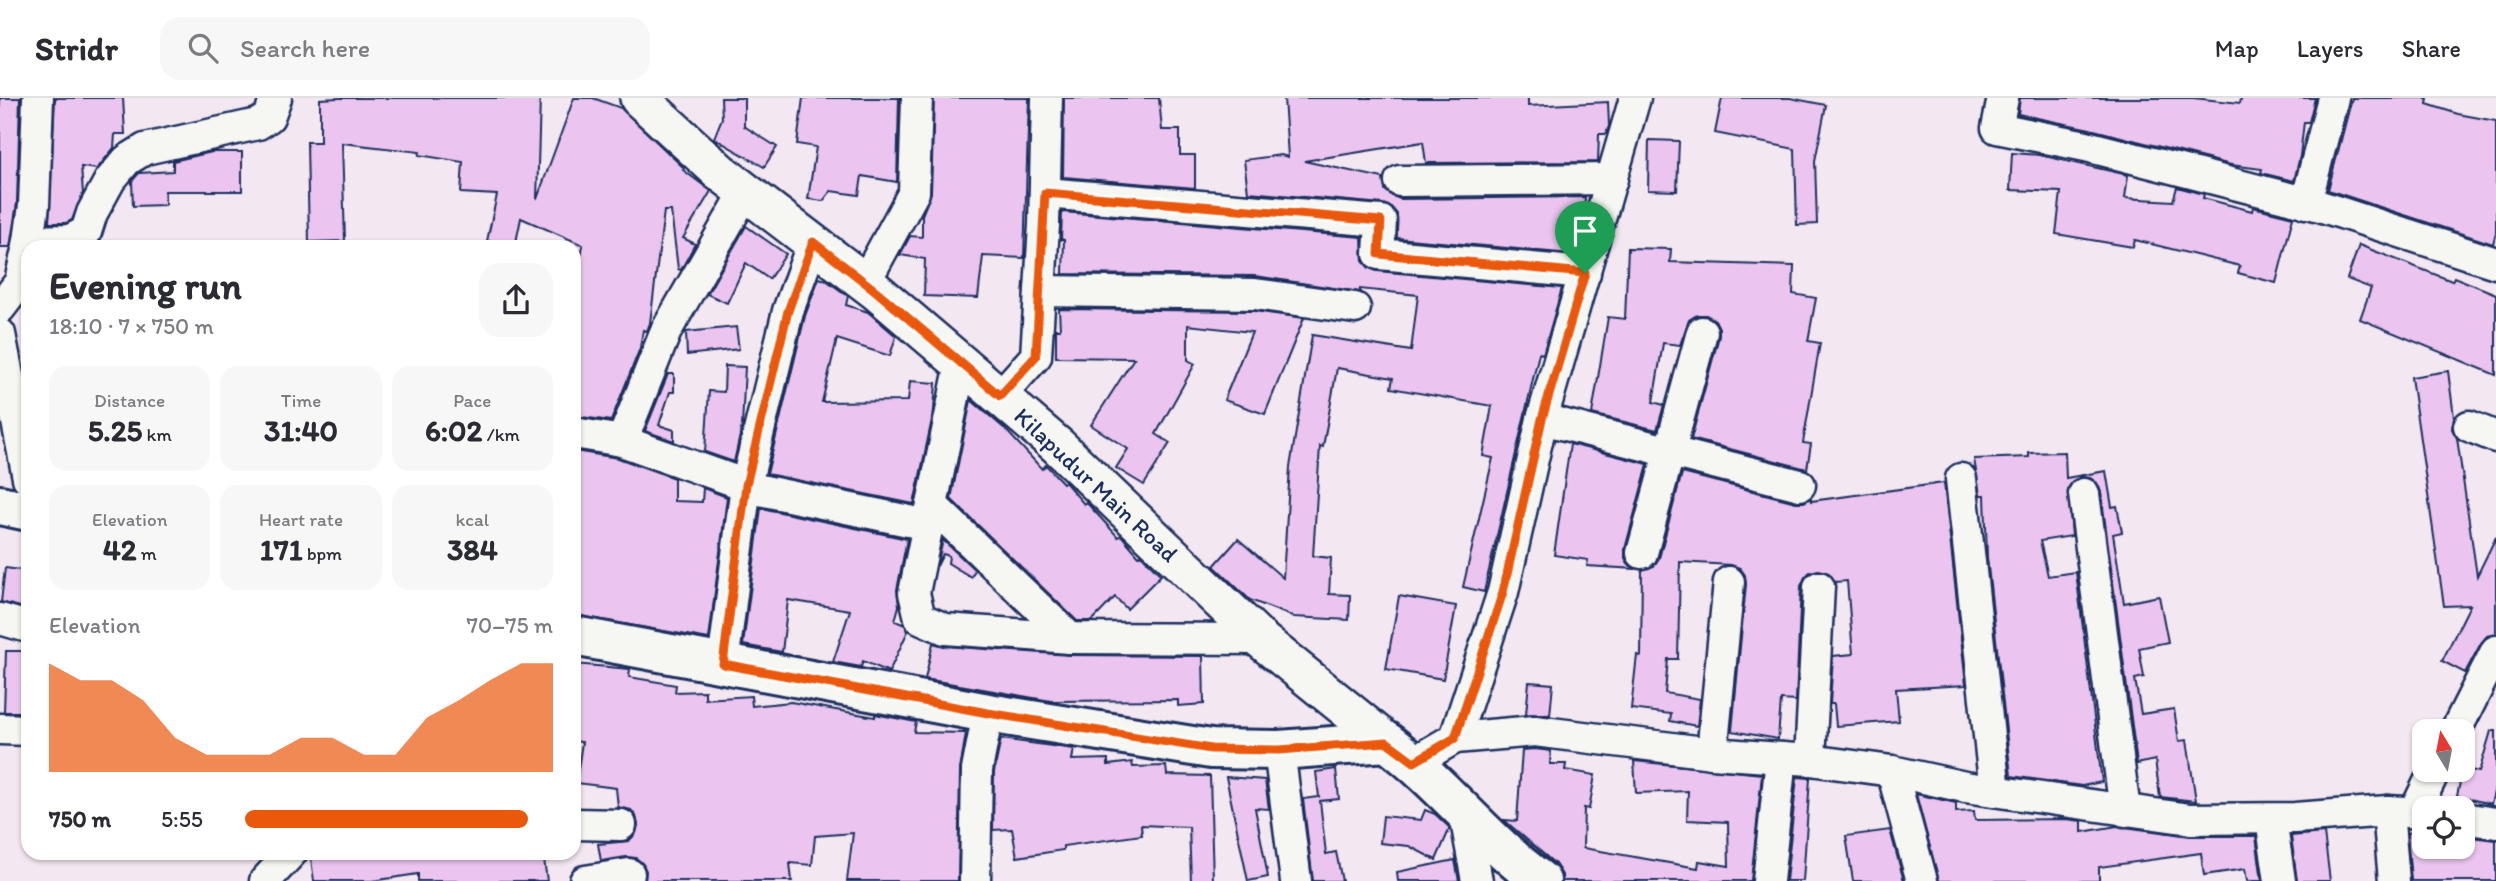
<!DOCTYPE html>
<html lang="en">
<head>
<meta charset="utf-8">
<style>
  :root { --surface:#fff; --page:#f7f7f7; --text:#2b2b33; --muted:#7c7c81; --line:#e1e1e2; --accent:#ea580c }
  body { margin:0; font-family:Itim,sans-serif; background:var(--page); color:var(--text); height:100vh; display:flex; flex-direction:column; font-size:26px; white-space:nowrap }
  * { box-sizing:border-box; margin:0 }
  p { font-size:23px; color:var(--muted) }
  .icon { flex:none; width:38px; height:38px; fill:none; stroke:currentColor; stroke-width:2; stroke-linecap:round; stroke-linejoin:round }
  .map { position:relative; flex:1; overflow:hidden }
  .side { position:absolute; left:21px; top:142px; width:560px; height:620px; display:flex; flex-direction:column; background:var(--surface); border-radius:21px; box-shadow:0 2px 5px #0004 }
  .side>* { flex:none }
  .needle { width:46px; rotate:350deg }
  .fabs { position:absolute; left:2412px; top:621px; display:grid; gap:14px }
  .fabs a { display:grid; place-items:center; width:63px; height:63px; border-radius:14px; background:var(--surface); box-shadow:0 2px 5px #0004; font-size:35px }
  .pin { position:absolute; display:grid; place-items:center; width:60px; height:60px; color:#fff; margin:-72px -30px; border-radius:50% 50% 50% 0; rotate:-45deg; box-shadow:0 0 7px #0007 }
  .pin .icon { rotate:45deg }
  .round { display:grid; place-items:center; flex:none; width:74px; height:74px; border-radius:21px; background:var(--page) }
  .headline { display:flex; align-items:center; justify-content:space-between; height:119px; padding:0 28px }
  h1 { font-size:38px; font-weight:700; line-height:52px }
  .figures { display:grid; grid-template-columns:repeat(3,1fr); gap:10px; height:119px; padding:7px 28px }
  .figures div { display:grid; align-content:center; border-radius:18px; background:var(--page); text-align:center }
  .figures b { font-size:30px; font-weight:700 }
  .figures small { font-size:19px; font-weight:400 }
  .figures p { font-size:19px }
  .chart { height:196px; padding:14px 28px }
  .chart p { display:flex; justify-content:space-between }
  .chart svg { width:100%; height:126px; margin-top:7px; fill:var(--accent); opacity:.7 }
  ul { padding:0 28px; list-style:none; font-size:23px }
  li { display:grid; grid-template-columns:112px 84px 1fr; align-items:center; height:52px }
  li i { height:18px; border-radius:9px; background:var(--accent) }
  header { display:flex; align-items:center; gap:42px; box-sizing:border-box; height:98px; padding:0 35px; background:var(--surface); border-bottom:2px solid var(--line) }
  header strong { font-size:33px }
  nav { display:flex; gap:38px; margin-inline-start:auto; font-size:24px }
  .search { width:490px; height:63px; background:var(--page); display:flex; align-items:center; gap:18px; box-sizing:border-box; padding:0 24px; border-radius:21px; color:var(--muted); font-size:26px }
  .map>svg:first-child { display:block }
  .building { fill:#ebc5f0; stroke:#1b2f5e; stroke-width:2 }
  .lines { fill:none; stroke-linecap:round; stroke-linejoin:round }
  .minor-casing { stroke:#1b2f5e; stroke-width:35 }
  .tertiary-casing { stroke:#1b2f5e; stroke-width:42 }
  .secondary-casing { stroke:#1b2f5e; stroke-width:44 }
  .minor { stroke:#f6f6f2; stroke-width:30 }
  .tertiary { stroke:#f6f6f2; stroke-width:37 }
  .secondary { stroke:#f6f6f2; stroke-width:38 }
  .route-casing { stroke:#fff; stroke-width:14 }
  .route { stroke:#ea580c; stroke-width:9 }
  .labels { text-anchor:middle; stroke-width:5; stroke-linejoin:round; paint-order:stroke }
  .street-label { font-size:24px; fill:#1b2f5e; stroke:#f6f6f2 }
</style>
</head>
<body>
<header>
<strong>Stridr</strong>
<div class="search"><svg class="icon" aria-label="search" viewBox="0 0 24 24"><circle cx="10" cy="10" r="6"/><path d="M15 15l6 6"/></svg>Search here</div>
<nav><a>Map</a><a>Layers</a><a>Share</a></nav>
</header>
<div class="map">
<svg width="2496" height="783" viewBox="0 0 2496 783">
  <rect width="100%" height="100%" fill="#f3e7f1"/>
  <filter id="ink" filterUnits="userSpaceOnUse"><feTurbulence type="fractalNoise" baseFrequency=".0143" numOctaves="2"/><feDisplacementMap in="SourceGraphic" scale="14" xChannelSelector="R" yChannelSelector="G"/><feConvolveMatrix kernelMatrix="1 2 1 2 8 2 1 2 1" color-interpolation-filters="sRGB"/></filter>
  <g filter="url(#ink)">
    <g class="building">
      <polygon points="0,0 20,0 17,105 10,149 0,149"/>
      <polygon points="55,0 123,0 125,36 115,36 114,50 97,71 81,69 83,95 72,122 66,125 49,125"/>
      <polygon points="338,0 540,0 537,101 574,0 593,0 621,10 684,70 683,72 711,93 683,140 695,146 681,172 678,171 671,113 664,113 650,225 647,233 643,232 640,250 611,323 574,318 574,199 583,147 521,120 515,149 487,143 497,97 461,95 463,64 419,57 420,54 342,45 345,143 309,144 307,44 320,44 320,1"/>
      <polygon points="721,0 744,0 744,28 777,49 764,69 714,40 722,20"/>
      <polygon points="803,0 899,0 897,84 862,78 859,97 831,93 823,103 808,101 816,49 797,46"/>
      <polygon points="934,0 1029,0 1024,160 983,158 978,200 924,198 925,161 900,157 910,138 922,139 922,117 931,95"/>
      <polygon points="1064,0 1159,0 1162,32 1180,32 1180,57 1195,57 1195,90 1063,79"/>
      <polygon points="1284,0 1528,0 1528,8 1608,4 1609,28 1606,36 1599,36 1598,64 1426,65 1423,44 1304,63 1383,80 1385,92 1392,98 1400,101 1585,99 1584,114 1572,156 1397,140 1397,116 1391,109 1383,106 1248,94 1244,62 1281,57 1288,59"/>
      <polygon points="1722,0 1790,0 1826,7 1815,63 1817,126 1797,127 1795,51 1715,35"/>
      <polygon points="2020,0 2193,0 2240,5 2241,0 2315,0 2309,24 2304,24 2300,58 2294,83 2261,75 2262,71 2231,67 2090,31 2018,16"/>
      <polygon points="2352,0 2428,0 2427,6 2458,16 2496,23 2496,134 2493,146 2328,92"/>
      <polygon points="1649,42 1679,43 1677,93 1648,92"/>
      <polygon points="212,54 242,54 242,93 165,93 165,107 133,108 132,83 139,75 173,73 173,63"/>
      <polygon points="2012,55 2040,57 2128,77 2125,100 2173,103 2177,89 2204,96 2203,100 2252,113 2253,109 2293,119 2276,185 2238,175 2240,168 2135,142 2133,149 2056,136 2061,94 2010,92"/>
      <polygon points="1062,114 1362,139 1363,163 1369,170 1377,173 1562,190 1543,256 1539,255 1484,494 1463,489 1493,360 1483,358 1492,308 1391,290 1393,280 1337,270 1323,349 1320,348 1313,458 1331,460 1329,496 1350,497 1349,522 1294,519 1250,502 1214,468 1238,441 1283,480 1290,369 1312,237 1411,253 1418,197 1360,191 1360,194 1255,178 1063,176 1064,142 1061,141"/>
      <polygon points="746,128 786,156 769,181 746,165 727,205 707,196"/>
      <polygon points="2359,147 2452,183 2454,179 2496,196 2496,277 2360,221 2371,190 2347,181"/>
      <polygon points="1628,150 1671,151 1670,164 1794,168 1793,196 1816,200 1808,243 1820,245 1803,345 1811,346 1807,371 1691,341 1719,238 1719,230 1715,222 1706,217 1697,217 1689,222 1680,247 1663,245 1653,304 1664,307 1657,332 1592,316 1608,219 1625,221"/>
      <polygon points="819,180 826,182 848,198 846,207 868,214 896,238 890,258 837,241 822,304 908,303 910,283 936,285 934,312 914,406 767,376 805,218"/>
      <polygon points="1059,211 1254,213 1304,220 1265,316 1224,302 1252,234 1188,227 1188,262 1195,266 1156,336 1170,345 1144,387 1116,370 1128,351 1091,327 1134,260 1056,259 1056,231 1060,231"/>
      <polygon points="736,229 739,251 687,257 686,234"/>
      <polygon points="725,268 745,269 742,328 734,364 705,354 709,293 724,294"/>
      <polygon points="2448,273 2454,319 2452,331 2457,340 2477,478 2496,439 2496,536 2487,538 2481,545 2465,575 2442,563 2470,507 2444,508 2411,279"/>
      <polygon points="668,276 674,276 674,294 670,294 659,327 674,332 674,343 645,333"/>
      <polygon points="971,302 1005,331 1042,371 1046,367 1063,385 1065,384 1084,406 1086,404 1118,439 1121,437 1139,458 1141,457 1161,477 1127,511 1115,499 1092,523 1077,523 951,401"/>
      <polygon points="1570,346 1648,366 1625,451 1625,460 1629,467 1636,471 1587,468 1588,462 1554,457"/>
      <polygon points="574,353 618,360 674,380 674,403 702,404 703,390 727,399 709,541 574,517"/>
      <polygon points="2065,354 2066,380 2106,373 2112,409 2117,408 2122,434 2113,436 2124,505 2159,498 2168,544 2139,550 2144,579 2135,581 2141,616 2174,611 2179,643 2187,642 2196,703 2160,699 2155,662 2137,666 2101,394 2097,385 2090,380 2082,379 2074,382 2068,390 2072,438 2040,443 2048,478 2076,474 2102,684 2082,688 2011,678 1987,459 1985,397 1980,397 1974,361 2029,359 2029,355"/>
      <polygon points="1682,375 1796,404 1804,404 1811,400 1811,403 1944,385 1966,587 1896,591 1899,623 1836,628 1834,606 1830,606 1833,558 1853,556 1847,483 1835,484 1829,475 1819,472 1810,474 1805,479 1801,488 1796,603 1781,602 1778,641 1732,633 1746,486 1745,477 1740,470 1731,467 1680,464 1678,561 1668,561 1665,595 1700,601 1697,628 1670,623 1671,616 1631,611 1637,557 1641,558 1642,472 1654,468 1659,460"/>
      <polygon points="761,410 907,441 897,492 899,508 895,523 905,527 908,533 889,574 863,563 861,569 833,564 850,512 788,502 782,554 743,547"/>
      <polygon points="943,442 975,472 971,479 948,465 949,458 943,456 937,468"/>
      <polygon points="5,470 28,473 28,496 26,496 24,510 1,504"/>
      <polygon points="1399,498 1456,508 1443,581 1386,571"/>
      <polygon points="933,545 944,548 1069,557 1203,558 1204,606 1178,608 1178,602 1051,603 925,581"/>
      <polygon points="6,553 28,553 28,614 4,614"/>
      <polygon points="574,566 630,571 629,579 676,587 675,594 705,593 705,601 751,598 752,608 791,604 875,619 875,616 916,624 914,634 966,635 960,672 958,783 847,783 853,735 815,738 812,767 790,765 792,783 645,783 646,773 643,766 636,760 626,759 601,763 598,746 629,743 636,735 638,727 636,718 631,712 618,709 616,690 576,685 582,644 574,643"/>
      <polygon points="1529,584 1553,586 1550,617 1526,616"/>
      <polygon points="2491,633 2496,633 2496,686 2491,706 2457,698 2463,670 2479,674"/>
      <polygon points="1001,641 1074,651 1072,662 1108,661 1108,667 1132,664 1133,669 1166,668 1167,677 1210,678 1213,783 1191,783 1189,729 1141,727 1142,737 1063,748 1063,752 1017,759 1012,731 993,732 994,674"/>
      <polygon points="1535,651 1551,653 1550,666 1566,666 1565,672 1595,677 1589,711 1584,710 1583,750 1698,770 1699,763 1729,768 1728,724 1687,722 1688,693 1636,695 1634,663 1762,676 1751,783 1562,783 1562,777 1555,766 1504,722 1517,723 1522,652"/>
      <polygon points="1336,671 1339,701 1320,703 1326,756 1336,754 1342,783 1313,783 1303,701 1319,699 1316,674"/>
      <polygon points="1226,679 1265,682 1269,711 1255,710 1268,779 1248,783"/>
      <polygon points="1797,679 1810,680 1803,783 1786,783"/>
      <polygon points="1916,696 1956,705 1956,714 1974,713 1975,722 2066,721 2082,723 2082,734 2117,728 2190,738 2256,738 2262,783 2247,783 2245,771 2204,777 2201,755 2099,769 2099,783 1939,783"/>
      <polygon points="1425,712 1435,716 1450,730 1436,762 1409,748 1380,745 1383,718 1421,722"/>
      <polygon points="1890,732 1904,783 1853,783 1846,738"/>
      <polygon points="2424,733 2424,749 2462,749 2462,738 2496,742 2496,783 2411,783 2407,735"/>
      <polygon points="2324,735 2330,783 2297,783 2291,738"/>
      <polygon points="310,754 485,754 486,760 543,754 547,783 418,783 418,776 372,783 314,783"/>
      <polygon points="1455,762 1459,783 1398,783 1397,774"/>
    </g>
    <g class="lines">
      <g class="minor-casing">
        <g id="minor">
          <polyline points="2003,0 1997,30 2086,48 2320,108 2496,165"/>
          <polyline points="1400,83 1612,81"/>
          <polyline points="1045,95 1381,123 1379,156 1585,175"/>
          <polyline points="2306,105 2333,0"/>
          <polyline points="29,143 70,142 86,134 92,115 110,82 127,62 145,51 258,26 269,19 276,0"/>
          <polyline points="865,184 914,94 917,0"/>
          <polyline points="1040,193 1255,196 1355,210"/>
          <polyline points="0,210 20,184 29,143 34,107 38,0"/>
          <polyline points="0,236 28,380"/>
          <polyline points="961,265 914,495 920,520 945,531 1070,540 1260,541"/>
          <polyline points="1000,298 1036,258 1044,127 1047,0"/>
          <polyline points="1542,321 1800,387"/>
          <polyline points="2469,328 2496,339"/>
          <polyline points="574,335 622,343 666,233 746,93"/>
          <polyline points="622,343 760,392 928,427"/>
          <polyline points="1961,381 1995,693"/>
          <polyline points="2084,396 2125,713"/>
          <polyline points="932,407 1070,540"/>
          <polyline points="1642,455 1702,234"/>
          <polyline points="0,521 28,529"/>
          <polyline points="723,566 746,387 788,213 813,144"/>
          <polyline points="0,631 28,632"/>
          <polyline points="2455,634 2496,553"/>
          <polyline points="1455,640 1535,633 1712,655 1810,662 1892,673 1965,689 2190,721 2295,720 2388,713 2424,715"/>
          <polyline points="1279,652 1296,783"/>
          <polyline points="1712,655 1729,484"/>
          <polyline points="1810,662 1819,489"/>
          <polyline points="1414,664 1455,640 1503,494 1542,321 1635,0"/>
          <polyline points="1892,673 1922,783"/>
          <polyline points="2388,713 2394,783"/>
          <polyline points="2415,713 2435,672"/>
          <polyline points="1465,717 1477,783"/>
          <polyline points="2462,720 2496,725"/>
          <polyline points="2271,721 2280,783"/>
          <polyline points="574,726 621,727"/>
          <polyline points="265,783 292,754"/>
          <polyline points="585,783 629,776"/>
          <polyline points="975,783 977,672 988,615"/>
          <polyline points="1768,783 1781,660"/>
        </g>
      </g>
      <g class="tertiary-casing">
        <polyline id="tertiary" points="639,0 720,74 876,193 1058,348 1260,541 1387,644"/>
      </g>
      <g class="secondary-casing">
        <g id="secondary">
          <polyline points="0,407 28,413"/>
          <path d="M574,538L988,615L1211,651L1279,652L1387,644C1443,686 1485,742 1541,783"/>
        </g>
      </g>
      <use href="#minor" class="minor"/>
      <use href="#tertiary" class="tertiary"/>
      <use href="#secondary" class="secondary"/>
    </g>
  </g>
  <g class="lines" filter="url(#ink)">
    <g class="route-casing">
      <polygon id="route" points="1045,95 1381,123 1379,156 1585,175 1542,321 1503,494 1455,640 1414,664 1387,644 1279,652 1211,651 988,615 723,566 746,387 788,213 813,144 876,193 1000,298 1036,258"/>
    </g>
    <use href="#route" class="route"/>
  </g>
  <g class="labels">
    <g class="street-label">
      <text transform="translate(1096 387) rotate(43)" y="8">Kilapudur Main Road</text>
    </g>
  </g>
</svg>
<div class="fabs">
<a><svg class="needle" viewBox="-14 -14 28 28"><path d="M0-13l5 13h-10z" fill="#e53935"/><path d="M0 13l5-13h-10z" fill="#7c7c81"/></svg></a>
<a><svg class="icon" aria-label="locate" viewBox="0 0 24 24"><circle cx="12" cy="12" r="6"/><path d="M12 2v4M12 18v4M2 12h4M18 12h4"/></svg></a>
</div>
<div class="pin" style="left:1585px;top:175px;background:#1e9e55"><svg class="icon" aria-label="arrive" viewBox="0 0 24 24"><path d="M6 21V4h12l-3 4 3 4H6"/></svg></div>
<section class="side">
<div class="headline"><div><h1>Evening run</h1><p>18:10 · 7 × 750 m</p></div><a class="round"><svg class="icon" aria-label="share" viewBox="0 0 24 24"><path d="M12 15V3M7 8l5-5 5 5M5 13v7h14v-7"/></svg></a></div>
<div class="figures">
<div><p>Distance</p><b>5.25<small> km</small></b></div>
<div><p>Time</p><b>31:40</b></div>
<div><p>Pace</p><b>6:02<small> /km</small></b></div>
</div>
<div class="figures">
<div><p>Elevation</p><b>42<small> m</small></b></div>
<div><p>Heart rate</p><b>171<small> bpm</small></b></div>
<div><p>kcal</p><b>384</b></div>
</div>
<div class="chart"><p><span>Elevation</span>70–75 m</p>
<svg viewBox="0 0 160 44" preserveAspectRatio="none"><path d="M0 44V6L10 12L20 12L30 19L40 32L50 38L60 38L70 38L80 32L90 32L100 38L110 38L120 25L130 19L140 12L150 6L160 6V44z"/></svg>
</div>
<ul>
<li><b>750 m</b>5:55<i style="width:92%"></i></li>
</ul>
</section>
</div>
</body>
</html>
